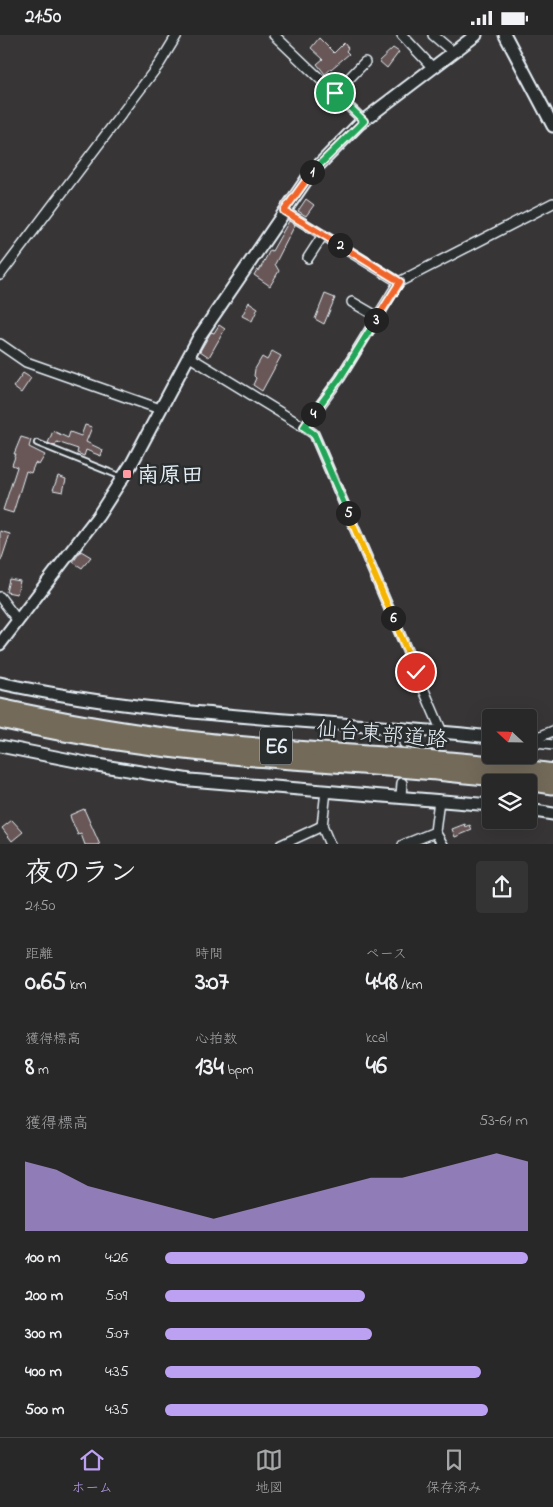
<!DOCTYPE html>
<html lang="ja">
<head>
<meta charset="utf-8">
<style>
  :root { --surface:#292828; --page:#353434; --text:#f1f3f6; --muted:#a5a6a8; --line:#454445; --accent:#bca0f2 }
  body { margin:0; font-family:"Indie Flower","Klee One",sans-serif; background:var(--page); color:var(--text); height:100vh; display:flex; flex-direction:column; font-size:19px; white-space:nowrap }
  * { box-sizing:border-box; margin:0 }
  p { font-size:16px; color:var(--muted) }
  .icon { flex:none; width:28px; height:28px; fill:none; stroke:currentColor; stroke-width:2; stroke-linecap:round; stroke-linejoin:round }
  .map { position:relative; height:809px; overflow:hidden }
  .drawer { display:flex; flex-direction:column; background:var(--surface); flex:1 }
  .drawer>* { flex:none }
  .needle { width:32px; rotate:292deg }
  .buttons { position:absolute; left:482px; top:674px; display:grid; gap:10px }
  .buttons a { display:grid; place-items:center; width:55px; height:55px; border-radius:5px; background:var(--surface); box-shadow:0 5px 20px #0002,0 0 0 1px var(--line); font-size:25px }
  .pin { position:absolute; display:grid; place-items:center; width:42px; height:42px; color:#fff; margin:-21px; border:2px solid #fff; border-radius:50%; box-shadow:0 1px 5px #0007 }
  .km { position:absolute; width:25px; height:25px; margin:-12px; border-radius:50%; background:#222; color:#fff; font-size:14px; line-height:25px; text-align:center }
  .round { display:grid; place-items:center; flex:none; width:52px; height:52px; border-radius:5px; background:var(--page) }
  .summary { display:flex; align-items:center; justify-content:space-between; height:85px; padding:0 25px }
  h1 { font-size:28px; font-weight:700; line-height:38px }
  .metrics { display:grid; grid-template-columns:repeat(3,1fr); gap:8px; height:85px; padding:5px 25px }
  .metrics div { display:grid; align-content:center }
  .metrics b { font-size:25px; font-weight:700 }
  .metrics small { font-size:14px; font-weight:400 }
  .metrics p { font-size:14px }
  .chart { height:140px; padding:10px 25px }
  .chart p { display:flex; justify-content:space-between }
  .chart svg { width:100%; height:90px; margin-top:5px; fill:var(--accent); opacity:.7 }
  ul { padding:0 25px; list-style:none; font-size:16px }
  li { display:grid; grid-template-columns:80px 60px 1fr; align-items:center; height:38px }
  li i { height:12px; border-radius:6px; background:var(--accent) }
  .status { display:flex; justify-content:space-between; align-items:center; height:35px; padding:0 25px; background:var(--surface); direction:ltr }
  .status svg { height:14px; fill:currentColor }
  .tab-bar { display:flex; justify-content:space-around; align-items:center; height:70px; border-top:1px solid var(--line); background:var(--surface); font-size:14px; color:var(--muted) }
  .tab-bar a { display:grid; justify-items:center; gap:2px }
  .tab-bar .selected { color:var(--accent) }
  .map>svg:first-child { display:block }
  .building { fill:#695656; stroke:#e8f1f8 }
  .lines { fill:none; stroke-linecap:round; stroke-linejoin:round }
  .lane-casing { stroke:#e8f1f8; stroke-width:8 }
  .street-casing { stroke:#e8f1f8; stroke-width:12 }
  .secondary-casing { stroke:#e8f1f8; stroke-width:15 }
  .highway-casing { stroke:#e8f1f8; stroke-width:19 }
  .lane { stroke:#2a2d2e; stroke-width:4.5 }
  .street { stroke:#2a2d2e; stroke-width:9 }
  .secondary { stroke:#2a2d2e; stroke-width:11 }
  .highway { stroke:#736b5a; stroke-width:15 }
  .split-1-casing { stroke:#fff; stroke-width:10 }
  .split-2-casing { stroke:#fff; stroke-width:10 }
  .split-3-casing { stroke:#fff; stroke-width:10 }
  .split-4-casing { stroke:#fff; stroke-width:10 }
  .split-5-casing { stroke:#fff; stroke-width:10 }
  .split-6-casing { stroke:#fff; stroke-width:10 }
  .split-7-casing { stroke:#fff; stroke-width:10 }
  .split-1 { stroke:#22a559; stroke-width:6 }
  .split-2 { stroke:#f0652b; stroke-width:6 }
  .split-3 { stroke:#f0652b; stroke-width:6 }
  .split-4 { stroke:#22a559; stroke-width:6 }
  .split-5 { stroke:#22a559; stroke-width:6 }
  .split-6 { stroke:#f5b400; stroke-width:6 }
  .split-7 { stroke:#f5b400; stroke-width:6 }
  .poi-dot { fill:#ff9aa2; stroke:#2a2d2e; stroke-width:2 }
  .labels { text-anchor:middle; stroke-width:5; stroke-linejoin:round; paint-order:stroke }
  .shield { fill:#2a2d2e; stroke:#afb6bb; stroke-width:1 }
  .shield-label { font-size:21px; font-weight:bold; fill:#e8f1f8 }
  .poi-label { font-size:22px; font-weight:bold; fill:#e8f1f8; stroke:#2a2d2e; text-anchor:start }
  .street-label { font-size:22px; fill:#e8f1f8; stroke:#2a2d2e }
</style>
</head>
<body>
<div class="status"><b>21:50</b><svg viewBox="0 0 49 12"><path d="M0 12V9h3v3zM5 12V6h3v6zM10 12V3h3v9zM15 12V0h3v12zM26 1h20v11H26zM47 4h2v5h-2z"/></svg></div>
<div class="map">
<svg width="553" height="810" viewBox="0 0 553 810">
  <rect width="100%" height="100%" fill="#373536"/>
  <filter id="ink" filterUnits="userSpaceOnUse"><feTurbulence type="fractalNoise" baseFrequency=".02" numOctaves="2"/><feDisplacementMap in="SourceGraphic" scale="10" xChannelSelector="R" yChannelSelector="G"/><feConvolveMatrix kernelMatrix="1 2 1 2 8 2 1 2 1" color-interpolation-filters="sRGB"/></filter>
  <g filter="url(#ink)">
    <g class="building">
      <polygon points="319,3 334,18 344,8 348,13 346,16 349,19 325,39 317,29 323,24 311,13"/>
      <polygon points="393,13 399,17 387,33 379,26"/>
      <polygon points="306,164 314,170 306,181 298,176"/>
      <polygon points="289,186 295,190 275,229 279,236 270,251 254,240 257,235 259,236 270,215 272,216"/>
      <polygon points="325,259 335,263 324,289 315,284"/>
      <polygon points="249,267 258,273 252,286 242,281"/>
      <polygon points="219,290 225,294 209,322 200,316 211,297 214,298"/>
      <polygon points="272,316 281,321 262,356 253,350 256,343 254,341 255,334 262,322 267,325"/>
      <polygon points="23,338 31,343 21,358 13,352"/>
      <polygon points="85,390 92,392 86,407 103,415 101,421 86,415 84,421 77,418 78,414 57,407 55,411 48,408 53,396 68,403 70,397 81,401"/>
      <polygon points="21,402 31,405 29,412 45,420 39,430 35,428 31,438 26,436 13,478 3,475 17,432 12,430 16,419 14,419"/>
      <polygon points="58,441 66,444 63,457 53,455"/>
      <polygon points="0,496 10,499 1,526 0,526"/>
      <polygon points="81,516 91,522 82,533 73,527"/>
      <polygon points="9,544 20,546 17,559 6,557"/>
      <polygon points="84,774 100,810 85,810 81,799 78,800 71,784 70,780"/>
      <polygon points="12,785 23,797 12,806 2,793"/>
      <polygon points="465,789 466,792 470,790 472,795 455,802 452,794"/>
    </g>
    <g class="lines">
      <g class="lane-casing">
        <polyline id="lane" points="37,408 122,442"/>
      </g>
      <g class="street-casing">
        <g id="street">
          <polyline points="274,0 364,86"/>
          <polyline points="402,0 433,33"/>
          <polyline points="433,0 453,17"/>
          <polyline points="335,58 365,27"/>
          <polyline points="308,223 323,200"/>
          <polyline points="0,240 160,28 177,0"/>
          <polyline points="399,247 553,168"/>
          <polyline points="352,267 378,282"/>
          <polyline points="0,309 26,327 160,374"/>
          <polyline points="188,321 304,392 340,343 399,247 284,176"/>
          <polyline points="304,392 314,399 442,697"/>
          <polyline points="0,562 18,586"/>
          <polyline points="529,706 553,696"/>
          <polyline points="529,707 553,710"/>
          <polyline points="404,708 405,694"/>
          <polyline points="401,761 402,748"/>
          <polyline points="322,791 326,756"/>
          <polyline points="435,797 443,810"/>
          <polyline points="281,810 322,791 330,810"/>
          <polyline points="403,810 435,797 439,765"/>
        </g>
      </g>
      <g class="secondary-casing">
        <g id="secondary">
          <polyline points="505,0 553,91"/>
          <polyline points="0,609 98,481 132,428 199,302 311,138 359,89 476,0"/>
          <path d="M0,648C163,684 326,684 491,702"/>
          <polyline points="0,711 91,729 190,745 491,770"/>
          <polyline points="529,775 553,779"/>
        </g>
      </g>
      <g class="highway-casing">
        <g id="highway">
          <path d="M0,672C59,685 119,695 179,703C303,719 429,718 553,737"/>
          <path d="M0,685C80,703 162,715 243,722C347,731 450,735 553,751"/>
        </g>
      </g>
      <use href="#lane" class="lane"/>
      <use href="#street" class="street"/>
      <use href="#secondary" class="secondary"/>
      <use href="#highway" class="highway"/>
    </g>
  </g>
  <g class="lines" filter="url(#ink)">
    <g class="split-1-casing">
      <polyline id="split-1" points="312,137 364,86 335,58"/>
    </g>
    <g class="split-2-casing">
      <polyline id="split-2" points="312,137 284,176 340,210"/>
    </g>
    <g class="split-3-casing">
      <polyline id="split-3" points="340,210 400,247 376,285"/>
    </g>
    <g class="split-4-casing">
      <polyline id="split-4" points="313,379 340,343 376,285"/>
    </g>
    <g class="split-5-casing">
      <polyline id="split-5" points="313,379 304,392 314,399 348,478"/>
    </g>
    <g class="split-6-casing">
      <polyline id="split-6" points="348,478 393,583"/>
    </g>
    <g class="split-7-casing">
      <polyline id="split-7" points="393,583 416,637"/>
    </g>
    <use href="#split-1" class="split-1"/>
    <use href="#split-2" class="split-2"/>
    <use href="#split-3" class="split-3"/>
    <use href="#split-4" class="split-4"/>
    <use href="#split-5" class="split-5"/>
    <use href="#split-6" class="split-6"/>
    <use href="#split-7" class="split-7"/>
  </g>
  <rect class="poi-dot" x="122" y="434" width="10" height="10" rx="2.5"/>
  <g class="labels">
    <rect class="shield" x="260" y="692.5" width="32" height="37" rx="4"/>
    <g class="shield-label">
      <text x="276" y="718">E6</text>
    </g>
    <g class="poi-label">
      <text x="137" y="447">南原田</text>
    </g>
    <g class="street-label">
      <text transform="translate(382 698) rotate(5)" y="8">仙台東部道路</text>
    </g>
  </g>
</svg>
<div class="buttons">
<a><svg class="needle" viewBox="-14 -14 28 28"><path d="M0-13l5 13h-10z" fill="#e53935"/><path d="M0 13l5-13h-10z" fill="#a5a6a8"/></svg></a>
<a><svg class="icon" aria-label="layers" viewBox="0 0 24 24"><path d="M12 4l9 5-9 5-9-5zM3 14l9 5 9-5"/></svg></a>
</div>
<div class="pin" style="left:335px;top:58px;background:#1e9e55"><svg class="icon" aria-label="arrive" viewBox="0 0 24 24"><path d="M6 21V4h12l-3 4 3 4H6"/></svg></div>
<div class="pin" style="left:416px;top:637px;background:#d93025"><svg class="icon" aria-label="check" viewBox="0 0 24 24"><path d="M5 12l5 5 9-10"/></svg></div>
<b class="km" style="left:312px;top:137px">1</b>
<b class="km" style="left:340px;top:210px">2</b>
<b class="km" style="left:376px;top:285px">3</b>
<b class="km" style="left:313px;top:379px">4</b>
<b class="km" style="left:348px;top:478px">5</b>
<b class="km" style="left:393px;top:583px">6</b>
</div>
<section class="drawer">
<div class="summary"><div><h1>夜のラン</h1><p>21:50</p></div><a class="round"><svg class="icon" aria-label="share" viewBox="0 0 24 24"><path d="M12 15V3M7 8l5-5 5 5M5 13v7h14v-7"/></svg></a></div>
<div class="metrics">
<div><p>距離</p><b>0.65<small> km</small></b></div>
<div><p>時間</p><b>3:07</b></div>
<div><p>ペース</p><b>4:48<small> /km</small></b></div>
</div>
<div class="metrics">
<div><p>獲得標高</p><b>8<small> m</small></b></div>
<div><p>心拍数</p><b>134<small> bpm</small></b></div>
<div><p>kcal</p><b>46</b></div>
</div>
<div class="chart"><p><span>獲得標高</span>53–61 m</p>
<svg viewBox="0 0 160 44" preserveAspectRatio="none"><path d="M0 44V10L10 14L20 22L30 26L40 30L50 34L60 38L70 34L80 30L90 26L100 22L110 18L120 18L130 14L140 10L150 6L160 10V44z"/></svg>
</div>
<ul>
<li><b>100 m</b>4:26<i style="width:100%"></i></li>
<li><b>200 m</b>5:09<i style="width:55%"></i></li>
<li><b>300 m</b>5:07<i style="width:57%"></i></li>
<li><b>400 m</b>4:35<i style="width:87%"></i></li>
<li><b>500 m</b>4:35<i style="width:89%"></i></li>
</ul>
</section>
<nav class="tab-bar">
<a class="selected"><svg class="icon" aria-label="home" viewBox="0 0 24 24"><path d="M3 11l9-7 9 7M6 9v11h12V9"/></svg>ホーム</a>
<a><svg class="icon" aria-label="map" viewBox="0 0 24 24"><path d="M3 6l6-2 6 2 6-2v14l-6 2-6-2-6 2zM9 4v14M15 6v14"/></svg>地図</a>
<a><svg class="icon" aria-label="saved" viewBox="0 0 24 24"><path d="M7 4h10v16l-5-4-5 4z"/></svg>保存済み</a>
</nav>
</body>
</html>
